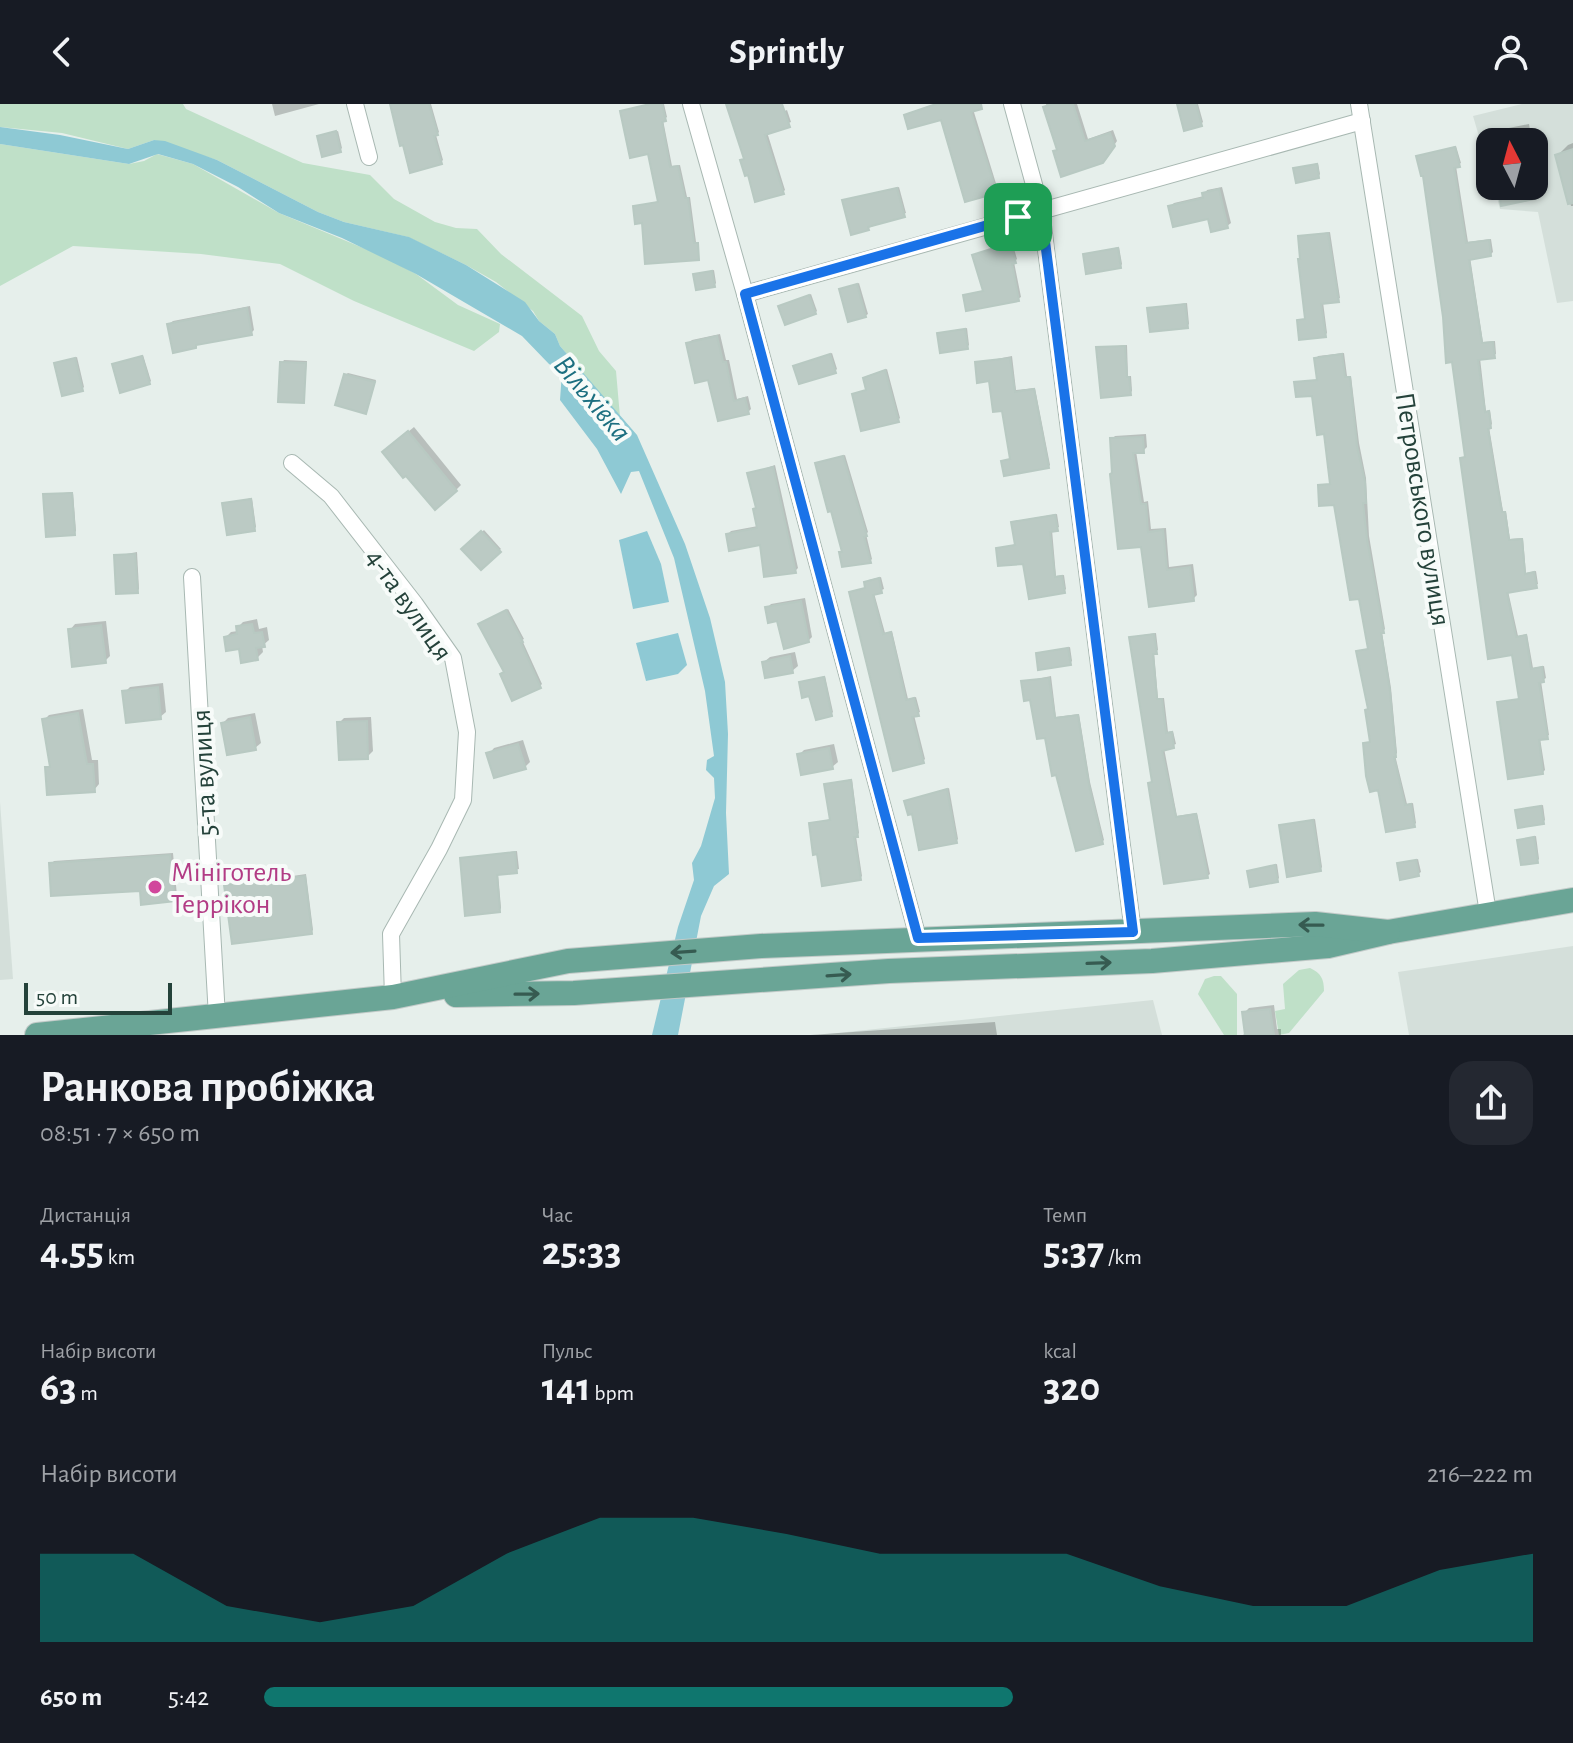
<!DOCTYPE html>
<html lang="uk">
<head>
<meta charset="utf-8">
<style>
  :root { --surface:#171b24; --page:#242831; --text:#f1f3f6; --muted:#9ea1a6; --accent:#0f766e }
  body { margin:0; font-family:"Alegreya Sans",sans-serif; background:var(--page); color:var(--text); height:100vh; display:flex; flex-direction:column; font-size:30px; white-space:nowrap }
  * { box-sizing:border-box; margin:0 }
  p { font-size:26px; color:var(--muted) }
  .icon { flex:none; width:44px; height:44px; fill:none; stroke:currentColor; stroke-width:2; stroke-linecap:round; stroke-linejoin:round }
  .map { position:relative; height:931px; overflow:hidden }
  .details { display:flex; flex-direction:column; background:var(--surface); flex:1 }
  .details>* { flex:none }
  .needle { width:52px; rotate:354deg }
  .tools { position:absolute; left:1476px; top:24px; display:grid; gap:16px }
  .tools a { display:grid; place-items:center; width:72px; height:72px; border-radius:16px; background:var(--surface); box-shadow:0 2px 6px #0004; font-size:40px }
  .scale { position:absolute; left:24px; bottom:20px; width:148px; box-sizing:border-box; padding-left:8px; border:4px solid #24423a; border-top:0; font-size:22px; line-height:28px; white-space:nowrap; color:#24423a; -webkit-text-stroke:6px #f7fbf9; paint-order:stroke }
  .pin { position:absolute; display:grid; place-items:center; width:68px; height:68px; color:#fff; margin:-34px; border-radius:16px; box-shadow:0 4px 12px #0006 }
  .round { display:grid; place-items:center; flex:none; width:84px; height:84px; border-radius:24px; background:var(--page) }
  .summary { display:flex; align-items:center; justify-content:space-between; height:136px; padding:0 40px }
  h1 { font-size:44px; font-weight:700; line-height:60px }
  .metrics { display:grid; grid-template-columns:repeat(3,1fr); gap:12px; height:136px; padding:8px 40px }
  .metrics div { display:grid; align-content:center }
  .metrics b { font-size:40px; font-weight:700 }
  .metrics small { font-size:22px; font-weight:400 }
  .metrics p { font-size:22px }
  .chart { height:224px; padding:16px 40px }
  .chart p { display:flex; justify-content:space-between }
  .chart svg { width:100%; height:144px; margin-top:8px; fill:var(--accent); opacity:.7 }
  ul { padding:0 40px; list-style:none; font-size:26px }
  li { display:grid; grid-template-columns:128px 96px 1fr; align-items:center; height:60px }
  li i { height:20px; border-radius:10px; background:var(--accent) }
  header { display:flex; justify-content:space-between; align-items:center; height:104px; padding:0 40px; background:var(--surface); font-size:36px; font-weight:700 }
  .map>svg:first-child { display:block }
  .built { fill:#d4dfda }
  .green { fill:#bfe0c8 }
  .water { fill:#8ec9d4 }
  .shadow { fill:#0003 }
  .building { fill:#bbcac4; stroke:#b8c9c2; stroke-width:2 }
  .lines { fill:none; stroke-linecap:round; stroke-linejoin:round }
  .street-casing { stroke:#a8b8b2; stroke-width:18 }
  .primary-casing { stroke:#c2cac8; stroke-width:26 }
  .street { stroke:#fff; stroke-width:16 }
  .primary { stroke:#6aa596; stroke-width:24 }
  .oneway { stroke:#365b51 }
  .route-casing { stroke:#fff; stroke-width:16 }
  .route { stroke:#1a73e8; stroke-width:10 }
  .hotel-dot { fill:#d1479c; stroke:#f7fbf9; stroke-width:3 }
  .labels { text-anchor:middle; stroke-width:8; stroke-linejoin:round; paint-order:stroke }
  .street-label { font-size:28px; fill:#24423a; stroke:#f7fbf9 }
  .hotel-label { font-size:28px; fill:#b23c85; stroke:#f7fbf9; text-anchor:start }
  .water-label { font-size:30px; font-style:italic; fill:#1c6f80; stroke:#f7fbf9 }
</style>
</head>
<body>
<header><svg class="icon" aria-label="back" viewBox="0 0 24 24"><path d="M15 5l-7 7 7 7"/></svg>Sprintly<svg class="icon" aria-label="person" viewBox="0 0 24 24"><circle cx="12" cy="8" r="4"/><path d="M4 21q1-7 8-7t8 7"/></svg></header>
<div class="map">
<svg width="1573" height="931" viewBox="0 0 1573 931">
  <rect width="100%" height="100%" fill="#e6efeb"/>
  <g class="built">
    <polygon points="1522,0 1573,0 1573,197 1557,199 1538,108 1500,105 1494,82 1534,82 1534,38 1490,38 1490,70 1473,12"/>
    <polygon points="0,698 13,875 0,876"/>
    <polygon points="1573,842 1573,931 1409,931 1398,868"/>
    <polygon points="1153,896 1162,931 818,931"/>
  </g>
  <g class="green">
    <polygon points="0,0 183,0 186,5 303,59 370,71 394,95 435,118 456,124 477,125 501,150 582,212 599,247 616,267 620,313 560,242 555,230 539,217 533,207 496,178 466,161 408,133 344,118 318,108 217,56 154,36 128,45 62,29 0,23"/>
    <polygon points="0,40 129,60 144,57 157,50 193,60 279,109 380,151 416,170 458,201 500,220 499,228 474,247 354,197 280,160 201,150 73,142 0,182"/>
    <path d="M1310,864C1321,869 1324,875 1324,887L1289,929L1279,931L1275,907L1285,905L1283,880L1299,866Z"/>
    <polygon points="1214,872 1221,872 1237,890 1237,931 1224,931 1198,890 1205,875"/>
  </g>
  <g class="water">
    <polygon points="0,23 60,31 128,45 154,36 165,37 217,56 318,108 344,118 409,133 466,161 525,198 539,217 555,230 560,242 637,331 685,440 710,514 725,578 728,630 726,709 729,770 714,782 701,812 678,931 652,931 678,823 694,776 692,759 701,742 715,694 714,674 706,666 707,656 714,652 705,587 674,454 639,367 631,368 621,390 597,345 560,296 562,268 549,260 522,232 416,170 342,134 279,109 238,83 193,60 158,50 129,60 0,40"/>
    <polygon points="647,427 661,460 669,498 633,505 619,436"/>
    <polygon points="678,529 687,561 678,570 646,577 636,539"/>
  </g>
  <g class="shadow">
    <polygon points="272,0 319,0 275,12"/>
    <polygon points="391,0 431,0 439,28 436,31 443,56 441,58"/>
    <polygon points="648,0 664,0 667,13 663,16 672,62 680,61 687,93 690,93 696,138 699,138 698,154 644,117 635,102 660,97 649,48 622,8"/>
    <polygon points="728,0 779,0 782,8 787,6 791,18 767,28 785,86 783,88 749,69 742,56 745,53"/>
    <polygon points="942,0 977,0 973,5 998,86 996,88 943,14 906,11"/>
    <polygon points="1046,0 1077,0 1088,35 1113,26 1117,37 1106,53 1055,48 1059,44"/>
    <polygon points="1179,0 1198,0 1203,18 1201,20"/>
    <polygon points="1529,20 1532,38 1491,38 1491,34 1499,26"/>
    <polygon points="338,27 342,44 340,46 319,33"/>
    <polygon points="1573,39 1573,102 1571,102 1557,52 1568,41"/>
    <polygon points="1456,42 1461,59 1456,62 1468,138 1491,135 1493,148 1491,150 1470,153 1483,238 1495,237 1496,250 1480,254 1486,307 1490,306 1492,320 1489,323 1503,407 1506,407 1510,435 1523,434 1526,469 1536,467 1538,480 1508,487 1518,532 1527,530 1533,564 1544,562 1546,574 1541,577 1549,631 1540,634 1545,666 1543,668 1499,599 1521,594 1514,549 1462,354 1467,352 1454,256 1445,213 1424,69 1418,53"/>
    <polygon points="1534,47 1541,85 1533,94 1500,82 1534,82"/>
    <polygon points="1318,59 1320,70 1318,73 1295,65"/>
    <polygon points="899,83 906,109 868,124 844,97"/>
    <polygon points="1222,83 1231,119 1227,122 1209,113 1170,103 1174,99 1204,92 1207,86"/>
    <polygon points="1330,128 1340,194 1323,198 1327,229 1325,231 1299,217 1307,214 1300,133"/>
    <polygon points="1012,138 1017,155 1014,158 1021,193 1018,195 965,192 985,186 974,151"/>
    <polygon points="1119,143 1122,160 1120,163 1085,151"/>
    <polygon points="714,166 716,179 714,182 695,170"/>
    <polygon points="859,179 868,210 865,212 841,186"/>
    <polygon points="811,190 817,207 815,209 781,202"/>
    <polygon points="1187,199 1189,220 1187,222 1149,205"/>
    <polygon points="250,202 254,226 251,229 199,238 195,242 169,220 173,217"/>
    <polygon points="967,224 969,241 967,243 939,230"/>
    <polygon points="720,230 726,256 729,256 737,295 748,292 751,305 748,308 719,315 710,274 689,239 692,236"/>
    <polygon points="1127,241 1128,272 1131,272 1132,287 1130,289 1098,244"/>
    <polygon points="832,249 837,265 835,267 795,262"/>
    <polygon points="1344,249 1347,272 1351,272 1359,339 1366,374 1369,432 1385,525 1382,528 1391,584 1397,649 1395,651 1407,700 1413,699 1416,719 1414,721 1380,684 1365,640 1371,637 1370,604 1358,547 1370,544 1360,493 1336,399 1320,382 1332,379 1326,327 1313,290 1296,279 1319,275 1316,255 1318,252"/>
    <polygon points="143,251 151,277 149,279 114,261"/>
    <polygon points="1012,252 1016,286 1035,284 1050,361 1048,363 1004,358 1012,354 1003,304 990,275 977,259"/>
    <polygon points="77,253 84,283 82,285 56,259"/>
    <polygon points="284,256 307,257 303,297 282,259"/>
    <polygon points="887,265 900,314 898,316 855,291 868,285 865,274 867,272"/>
    <polygon points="348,269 376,276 366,307 345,271"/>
    <polygon points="414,323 461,381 456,386 390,343"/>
    <polygon points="1146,330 1147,343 1143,347 1136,347 1144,398 1148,397 1151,425 1166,424 1169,463 1193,460 1197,491 1193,495 1143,441 1114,368 1112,335 1115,332"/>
    <polygon points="845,351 868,428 866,430 872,455 870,457 841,449 843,446 833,405 817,359"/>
    <polygon points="775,361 798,464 795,467 762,438 728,430 731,427 758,422 758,403 749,370"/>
    <polygon points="73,388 76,427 74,429 45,391"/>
    <polygon points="252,394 256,423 254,425 224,400"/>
    <polygon points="1057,410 1059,423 1052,426 1056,472 1064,471 1066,485 1064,487 1025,457 998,444 1017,440 1014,419 1016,417"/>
    <polygon points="484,426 501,445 481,463 464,445"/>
    <polygon points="137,448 139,485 137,487 116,452"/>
    <polygon points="881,473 884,485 874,489 885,529 892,527 908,595 916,593 920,608 914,611 925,655 923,657 851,488 867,484 869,476"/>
    <polygon points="805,494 812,533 808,537 767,504 771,500"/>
    <polygon points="508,505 524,535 522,536 542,580 540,582 505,568 483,518"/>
    <polygon points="257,515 259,525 267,523 269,536 262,542 263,548 257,554 226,533 231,528 238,527 238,523 243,518"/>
    <polygon points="106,517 110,552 105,557 70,526 75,520"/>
    <polygon points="1156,529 1158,546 1154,548 1158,594 1164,594 1168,628 1173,627 1176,640 1164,644 1177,712 1197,709 1210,770 1207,772 1150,680 1152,677 1131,533"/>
    <polygon points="1070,543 1072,557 1070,559 1038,550"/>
    <polygon points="795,548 798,562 792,567 764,558 770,553"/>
    <polygon points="825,572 833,608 831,610 801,579"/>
    <polygon points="1051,572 1056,613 1079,610 1090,678 1104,736 1102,738 1058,669 1032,594 1023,578"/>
    <polygon points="163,579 166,608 160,613 125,588 130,583"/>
    <polygon points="83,605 92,656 98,656 99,680 94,686 47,664 51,660 44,616 49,611"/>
    <polygon points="255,609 261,639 255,644 223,619 228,614"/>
    <polygon points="371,613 373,647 367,653 339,619 344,614"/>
    <polygon points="523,636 530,658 525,663 489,650 494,644"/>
    <polygon points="834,640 838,658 832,663 799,651 804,646"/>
    <polygon points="852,675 859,729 856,732 862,772 860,774 811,720 831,715 826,681"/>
    <polygon points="949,684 958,735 956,737 914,708 906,697"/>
    <polygon points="1543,701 1545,716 1543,718 1517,707"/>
    <polygon points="1315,715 1322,763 1320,766 1281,722"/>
    <polygon points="1536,732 1539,755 1537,757 1519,736"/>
    <polygon points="517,747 519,765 498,769 501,804 499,807 462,755"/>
    <polygon points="173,749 177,792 174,796 51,760 54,757"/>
    <polygon points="1418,755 1421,768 1418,770 1400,760"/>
    <polygon points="1277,760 1279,774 1277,776 1249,767"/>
    <polygon points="306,770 313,826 311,828 226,782"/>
    <polygon points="1274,901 1277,925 1281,925 1281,931 1243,931 1247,928 1244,909 1249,904"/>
    <polygon points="995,918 997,931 810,931"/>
  </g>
  <g class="building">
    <polygon points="390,0 429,0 438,31 434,32 442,60 410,69 403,41 400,42"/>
    <polygon points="650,0 662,0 666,17 662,18 670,63 678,62 685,94 688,94 694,139 698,139 699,156 645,160 642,119 635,120 633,102 658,98 648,50 630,54 620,7"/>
    <polygon points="726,0 782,0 790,23 765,31 784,90 755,98 748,71 745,72 740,56 744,55"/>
    <polygon points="936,0 981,0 982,5 971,8 997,89 965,98 941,16 908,25 904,11"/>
    <polygon points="1052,0 1073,0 1085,37 1110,29 1115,42 1103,59 1061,73 1053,47 1057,46 1043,3"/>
    <polygon points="1177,0 1196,0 1202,22 1184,27"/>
    <polygon points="336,27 341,48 322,53 317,32"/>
    <polygon points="1455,43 1460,63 1454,64 1466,139 1489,136 1491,152 1469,156 1482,239 1493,238 1495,254 1478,256 1485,308 1489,307 1491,324 1488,325 1496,376 1502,408 1505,408 1509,436 1522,435 1525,470 1534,468 1537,484 1507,489 1516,533 1526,531 1531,565 1542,563 1544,578 1539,579 1548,635 1539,636 1543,670 1508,675 1497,598 1519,595 1512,551 1488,555 1460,354 1465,353 1452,258 1446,259 1443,213 1423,72 1421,72 1416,52"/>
    <polygon points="1573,45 1573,99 1568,100 1555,51"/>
    <polygon points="1317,60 1319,74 1296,79 1293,64"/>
    <polygon points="1498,82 1531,82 1534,95 1501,102"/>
    <polygon points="897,84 905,113 868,123 869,126 851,131 842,96"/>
    <polygon points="1219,85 1228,124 1211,128 1208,115 1173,123 1168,102 1203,94 1202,89"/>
    <polygon points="1328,129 1339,198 1321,200 1326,233 1299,236 1297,216 1305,215 1298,155 1300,155 1298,132"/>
    <polygon points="1010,139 1016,159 1012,160 1019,197 966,207 963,191 983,187 972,151"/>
    <polygon points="1118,144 1121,164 1086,170 1083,150"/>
    <polygon points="712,167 715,183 696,186 693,170"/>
    <polygon points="857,180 866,213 848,218 839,185"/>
    <polygon points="809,191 816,210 785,221 778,202"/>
    <polygon points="1185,200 1188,224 1150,228 1147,204"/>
    <polygon points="247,204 252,231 196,241 196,244 173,249 167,220"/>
    <polygon points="965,225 968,245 940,249 937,229"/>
    <polygon points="717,232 723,258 726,258 734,297 745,294 749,310 718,317 708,276 695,279 686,239"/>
    <polygon points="1125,242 1127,273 1129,273 1131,291 1101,294 1096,243"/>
    <polygon points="830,250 836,269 799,280 793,262"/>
    <polygon points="1342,250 1345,273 1350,273 1357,342 1365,378 1366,399 1363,399 1367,435 1384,529 1381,529 1390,587 1396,653 1394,653 1405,701 1411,700 1415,723 1386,728 1378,686 1370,688 1366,672 1363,639 1370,638 1365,606 1368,605 1356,547 1368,545 1359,495 1350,496 1334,401 1319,402 1318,381 1330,380 1324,330 1317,331 1312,292 1296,293 1294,278 1317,276 1314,254"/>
    <polygon points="142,252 150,280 120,289 112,260"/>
    <polygon points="75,254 83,287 62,292 54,259"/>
    <polygon points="1010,254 1015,288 1034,285 1049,364 1004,372 1001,357 1010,355 1002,307 993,308 989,277 977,279 975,258"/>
    <polygon points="280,258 306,259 304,299 278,298"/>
    <polygon points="885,266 899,318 861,327 852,290 866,286 863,274"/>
    <polygon points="344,270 375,278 366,310 335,301"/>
    <polygon points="408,327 457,387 435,406 406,372 403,374 382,348"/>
    <polygon points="1143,333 1144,349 1133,349 1141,400 1146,400 1148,428 1163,426 1167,466 1190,463 1194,497 1149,503 1141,443 1118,445 1110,370 1112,369 1110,334"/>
    <polygon points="843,352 867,432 864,433 871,459 842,463 839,448 842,448 831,407 828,408 815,359"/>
    <polygon points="773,363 796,469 764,473 760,441 729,447 726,430 757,424 753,405 756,404 747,369"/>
    <polygon points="72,389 75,431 46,433 43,390"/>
    <polygon points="251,395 255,427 227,431 222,399"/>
    <polygon points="1055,411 1058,427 1050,428 1055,473 1062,472 1065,489 1029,495 1023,460 998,462 996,444 1015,441 1011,418"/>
    <polygon points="481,427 501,448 481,466 461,445"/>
    <polygon points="135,450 138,489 116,490 114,451"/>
    <polygon points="879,474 882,489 873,491 883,530 891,528 906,596 914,594 919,612 912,613 924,659 893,667 849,488 865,484 864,478"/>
    <polygon points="801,497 809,538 784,545 777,517 768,519 765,503"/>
    <polygon points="506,506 523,538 521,539 541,584 512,597 500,570 504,568 478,520"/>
    <polygon points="252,520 254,529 262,528 265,543 256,544 258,556 241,559 239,545 226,547 224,533 237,530 236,522"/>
    <polygon points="101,521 106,559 72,563 68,525"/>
    <polygon points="1154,530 1157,550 1153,550 1157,595 1162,595 1166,629 1172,628 1174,644 1162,647 1176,713 1196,710 1208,774 1164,780 1148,679 1152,678 1129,533"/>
    <polygon points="1068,544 1071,561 1038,566 1036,549"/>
    <polygon points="790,552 793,569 765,574 762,558"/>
    <polygon points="824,573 832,612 816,616 809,592 802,594 799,578"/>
    <polygon points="1049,574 1055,614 1078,611 1089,681 1103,740 1076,747 1056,671 1052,672 1045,634 1037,635 1030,596 1024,597 1021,577"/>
    <polygon points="158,583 161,615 126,619 122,587"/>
    <polygon points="78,609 87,660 93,660 95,688 47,691 45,663 50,663 42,615"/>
    <polygon points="250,613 256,646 227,651 221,619"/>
    <polygon points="367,617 368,655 339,656 337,618"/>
    <polygon points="518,640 526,665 494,674 486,649"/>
    <polygon points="829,644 833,665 801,671 797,650"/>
    <polygon points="851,676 858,733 854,733 861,776 822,782 817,750 813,751 809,719 830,716 824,680"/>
    <polygon points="947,685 957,739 919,746 912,710 908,711 904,697"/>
    <polygon points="1541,702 1544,720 1518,724 1515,706"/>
    <polygon points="1313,716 1321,767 1287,773 1279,721"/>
    <polygon points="1534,733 1538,759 1521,761 1517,736"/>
    <polygon points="515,748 517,769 497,771 500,808 465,812 460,754"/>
    <polygon points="170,751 175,797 141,801 140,787 51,792 49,759"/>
    <polygon points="1416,756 1419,772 1400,776 1397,759"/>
    <polygon points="1275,761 1278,778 1250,783 1247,767"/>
    <polygon points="305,772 312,830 232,840 224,781"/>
    <polygon points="1270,905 1274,931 1245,931 1242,908"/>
  </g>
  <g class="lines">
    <g class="street-casing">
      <g id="street">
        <polyline points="355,0 369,53"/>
        <polyline points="691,0 745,190 918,834"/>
        <polyline points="1012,0 1041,106 1133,828"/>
        <polyline points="1359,0 1488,809"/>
        <polyline points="745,190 1362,17"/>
        <polyline points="292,359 331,392 415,500 453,554 467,628 463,696 439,745 391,830 393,893"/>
        <polyline points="192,473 217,913"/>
      </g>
    </g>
    <g class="primary-casing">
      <g id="primary">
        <polyline points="456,891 574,889 889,867 1152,857 1328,842 1388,828 1573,796"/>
        <polyline points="37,931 393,893 568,857 761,842 1315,820 1388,828"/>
      </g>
    </g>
    <use href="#street" class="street"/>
    <use href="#primary" class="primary"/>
  </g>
  <defs><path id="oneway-shaft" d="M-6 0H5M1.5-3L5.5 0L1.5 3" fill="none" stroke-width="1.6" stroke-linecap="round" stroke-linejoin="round" transform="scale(2)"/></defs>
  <g class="oneway">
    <use href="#oneway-shaft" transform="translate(1311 821) rotate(-179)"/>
    <use href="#oneway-shaft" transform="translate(683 848) rotate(176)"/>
    <use href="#oneway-shaft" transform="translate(1099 859) rotate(-2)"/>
    <use href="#oneway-shaft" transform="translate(839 871) rotate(-4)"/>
    <use href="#oneway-shaft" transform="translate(527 890) rotate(-1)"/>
  </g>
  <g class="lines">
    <g class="route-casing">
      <polygon id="route" points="1041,106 1133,828 918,834 745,190"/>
    </g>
    <use href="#route" class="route"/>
  </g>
  <circle class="hotel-dot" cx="155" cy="783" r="8"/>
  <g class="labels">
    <g class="street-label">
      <text transform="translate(1424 405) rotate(81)" y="10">Петровського вулиця</text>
      <text transform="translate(410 500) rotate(55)" y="10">4-та вулиця</text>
      <text transform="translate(203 669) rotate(-93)" y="10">5-та вулиця</text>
    </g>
    <g class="hotel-label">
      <text x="171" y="777">Мініготель<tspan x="171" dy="32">Террікон</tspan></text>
    </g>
    <g class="water-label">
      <text transform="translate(593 294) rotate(50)" y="10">Вільхівка</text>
    </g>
  </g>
</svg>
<div class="tools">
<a><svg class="needle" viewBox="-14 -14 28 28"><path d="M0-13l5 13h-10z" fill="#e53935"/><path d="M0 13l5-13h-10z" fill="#9ea1a6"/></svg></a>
</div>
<div class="scale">50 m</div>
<div class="pin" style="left:1018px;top:113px;background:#1e9e55"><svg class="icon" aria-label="arrive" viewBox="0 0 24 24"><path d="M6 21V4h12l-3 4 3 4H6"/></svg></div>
</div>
<section class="details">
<div class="summary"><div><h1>Ранкова пробіжка</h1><p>08:51 · 7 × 650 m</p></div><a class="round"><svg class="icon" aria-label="share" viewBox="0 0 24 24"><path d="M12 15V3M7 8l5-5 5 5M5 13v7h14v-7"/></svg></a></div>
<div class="metrics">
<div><p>Дистанція</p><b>4.55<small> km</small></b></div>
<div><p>Час</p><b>25:33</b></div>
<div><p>Темп</p><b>5:37<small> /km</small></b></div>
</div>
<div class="metrics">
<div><p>Набір висоти</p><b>63<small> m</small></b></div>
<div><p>Пульс</p><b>141<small> bpm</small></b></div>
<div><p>kcal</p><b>320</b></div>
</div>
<div class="chart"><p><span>Набір висоти</span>216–222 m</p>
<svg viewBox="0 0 160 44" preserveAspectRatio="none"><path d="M0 44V17L10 17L20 33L30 38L40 33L50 17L60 6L70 6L80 11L90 17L100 17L110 17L120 27L130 33L140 33L150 22L160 17V44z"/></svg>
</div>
<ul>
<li><b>650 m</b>5:42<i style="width:59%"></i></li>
</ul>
</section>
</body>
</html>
